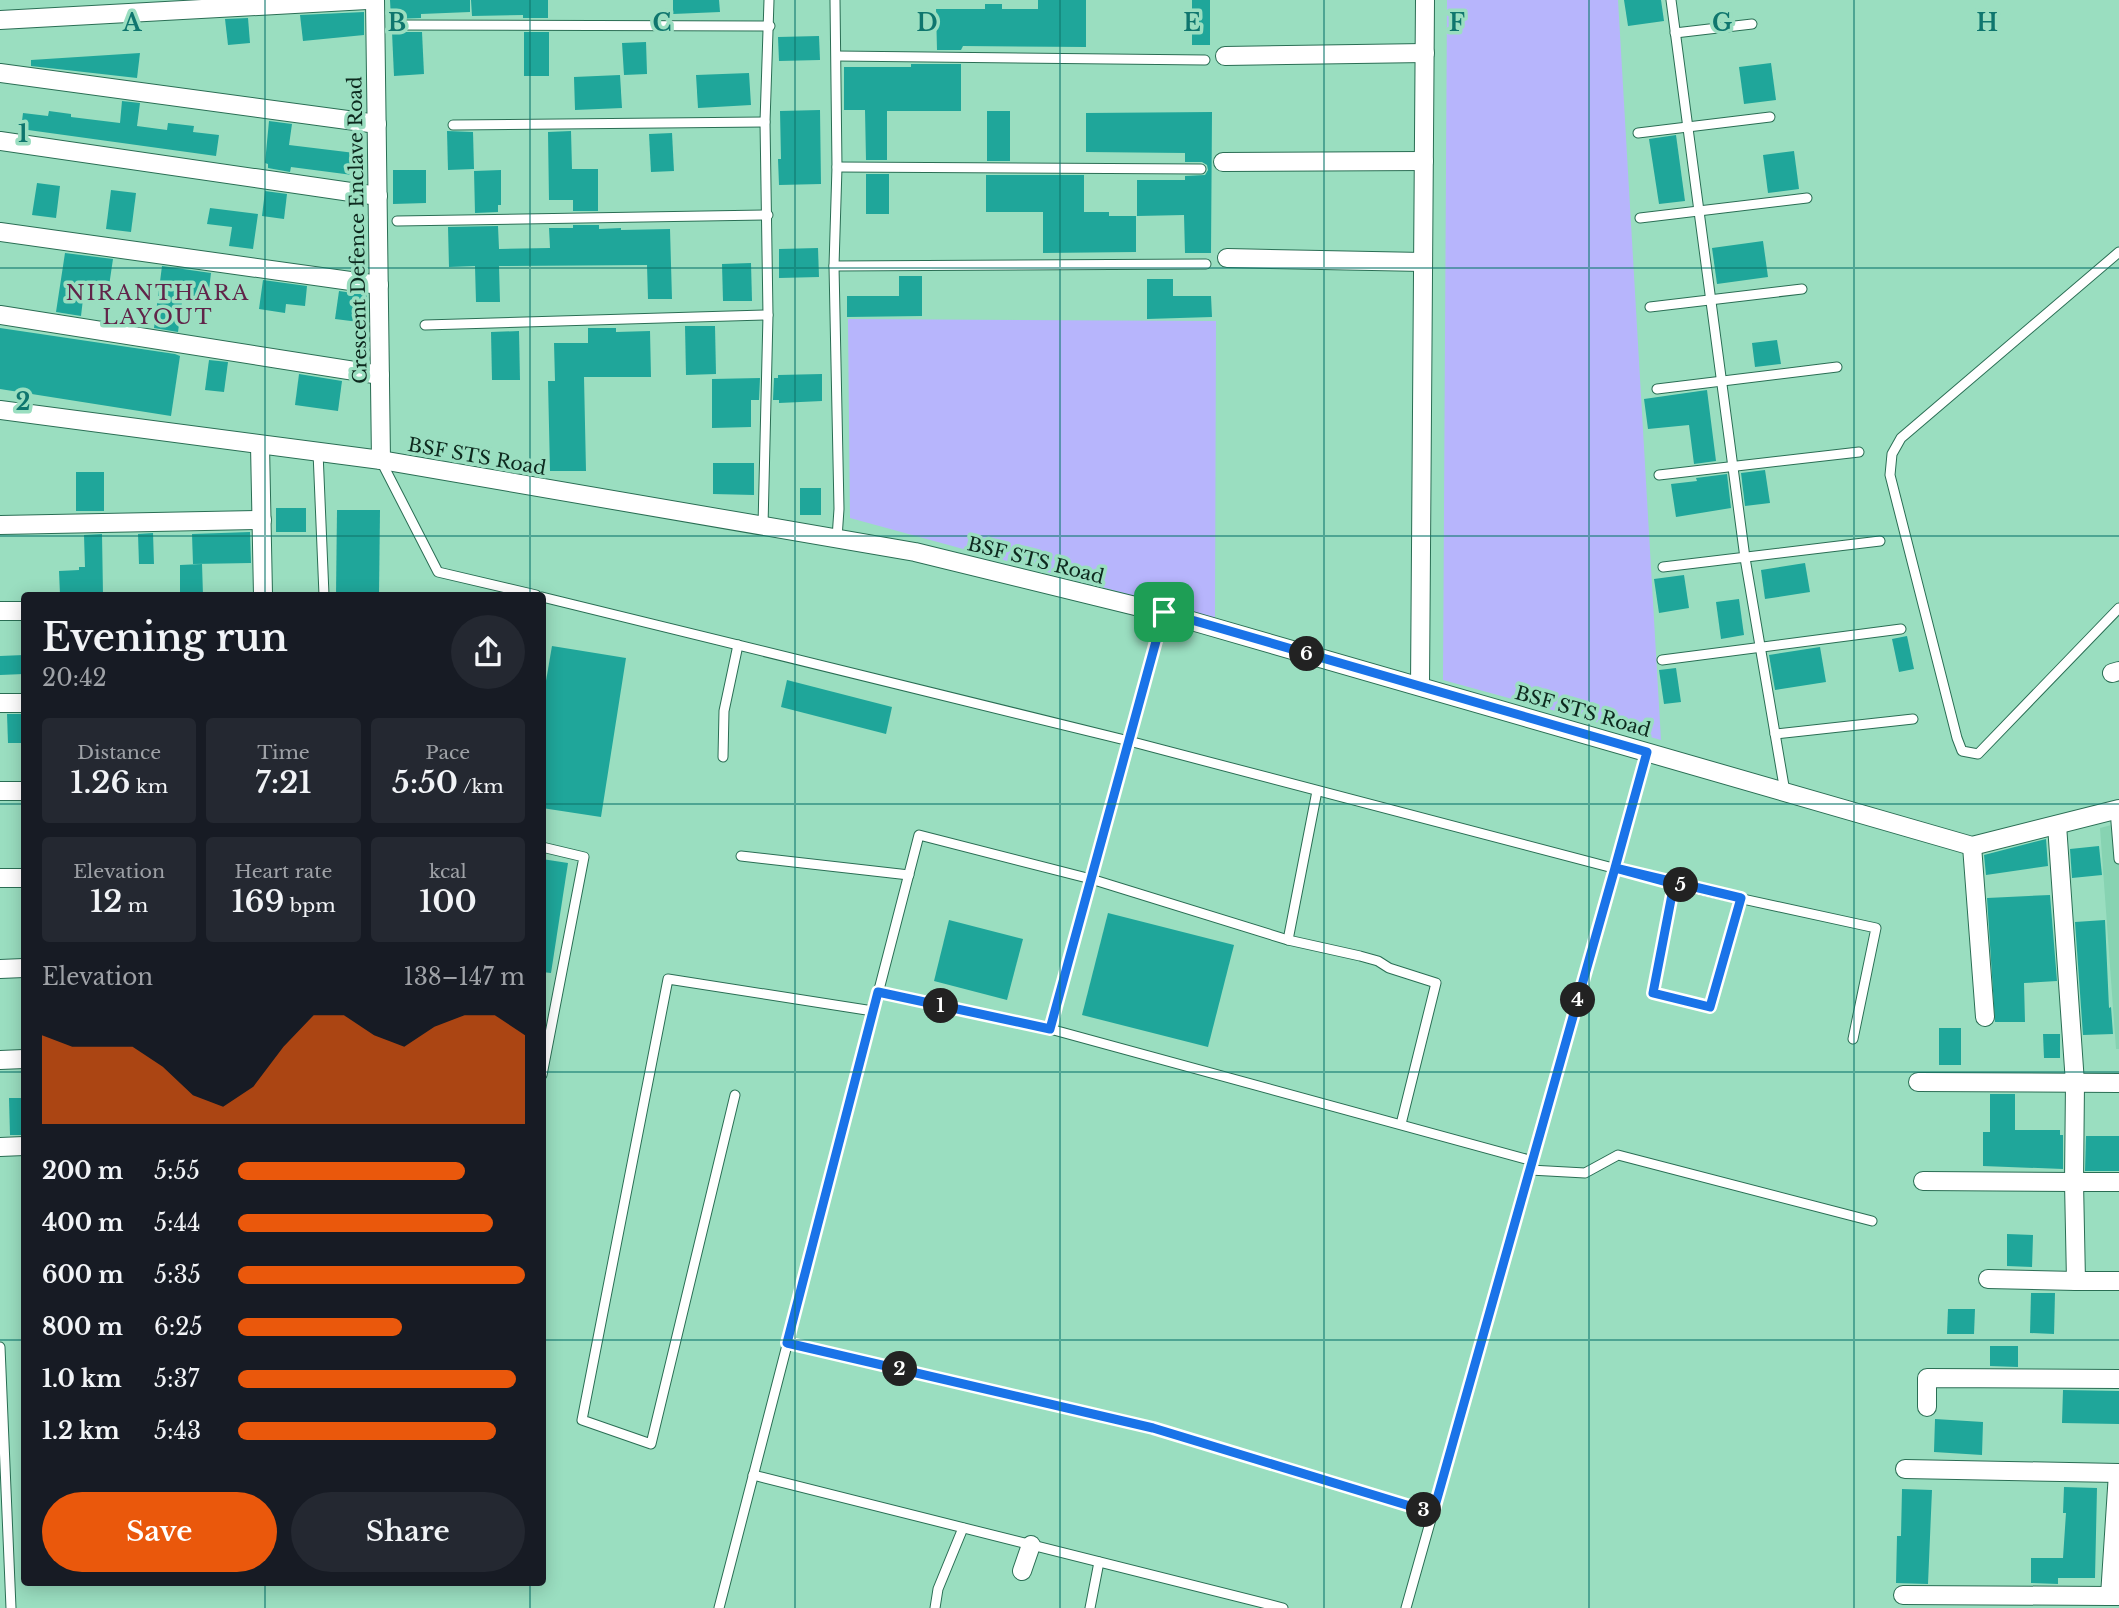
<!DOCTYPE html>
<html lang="en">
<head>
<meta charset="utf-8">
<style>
  :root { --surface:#171b24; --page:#242831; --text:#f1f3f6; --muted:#9ea1a6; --accent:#ea580c }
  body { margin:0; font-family:"Libre Baskerville",serif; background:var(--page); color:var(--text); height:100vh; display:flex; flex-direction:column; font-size:26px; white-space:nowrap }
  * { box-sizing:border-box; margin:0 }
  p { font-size:23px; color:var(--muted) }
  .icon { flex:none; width:38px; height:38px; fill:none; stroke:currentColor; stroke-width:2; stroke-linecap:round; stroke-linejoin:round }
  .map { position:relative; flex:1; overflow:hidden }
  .side { position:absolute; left:21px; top:592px; width:525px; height:994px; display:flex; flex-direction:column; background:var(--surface); border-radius:7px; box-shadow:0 4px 18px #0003 }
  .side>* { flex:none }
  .pin { position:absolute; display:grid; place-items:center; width:60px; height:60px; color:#fff; margin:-30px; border-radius:14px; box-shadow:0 4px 10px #0006 }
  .km { position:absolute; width:35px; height:35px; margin:-18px; border-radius:50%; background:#222; color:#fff; font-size:19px; line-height:35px; text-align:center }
  .round { display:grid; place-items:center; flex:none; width:74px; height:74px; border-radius:37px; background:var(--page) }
  .head { display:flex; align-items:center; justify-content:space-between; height:119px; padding:0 21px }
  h1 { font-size:38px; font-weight:600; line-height:52px }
  .stats { display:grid; grid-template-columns:repeat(3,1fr); gap:10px; height:119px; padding:7px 21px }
  .stats div { display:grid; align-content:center; border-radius:7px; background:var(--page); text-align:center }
  .stats b { font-size:30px; font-weight:600 }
  .stats small { font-size:19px; font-weight:400 }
  .stats p { font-size:19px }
  .chart { height:196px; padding:14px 21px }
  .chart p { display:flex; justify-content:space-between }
  .chart svg { width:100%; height:126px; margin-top:7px; fill:var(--accent); opacity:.7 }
  .cta { display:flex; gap:14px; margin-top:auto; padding:14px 21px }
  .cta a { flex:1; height:80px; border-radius:42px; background:var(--accent); color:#fff; font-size:28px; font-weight:600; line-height:80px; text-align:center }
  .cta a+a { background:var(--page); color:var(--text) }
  ul { padding:0 21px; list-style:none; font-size:23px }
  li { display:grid; grid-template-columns:112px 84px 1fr; align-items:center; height:52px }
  li i { height:18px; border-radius:9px; background:var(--accent) }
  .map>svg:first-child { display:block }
  .built { fill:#87d3b2 }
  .green { fill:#b7b5fc }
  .building { fill:#1fa69a }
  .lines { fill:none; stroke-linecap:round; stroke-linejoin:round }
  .service-casing { stroke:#2a6e54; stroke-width:11 }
  .minor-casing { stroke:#2a6e54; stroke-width:20 }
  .service { stroke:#fff; stroke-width:9 }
  .minor { stroke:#fff; stroke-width:18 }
  .route-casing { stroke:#fff; stroke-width:14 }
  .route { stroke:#1a73e8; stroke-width:9 }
  .grid { fill:none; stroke:#0f766e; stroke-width:2; stroke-opacity:0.55 }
  .labels { text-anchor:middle; stroke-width:7; stroke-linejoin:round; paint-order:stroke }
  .street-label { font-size:19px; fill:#0d291e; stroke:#9adec0 }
  .neighbourhood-label { font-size:21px; letter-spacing:2px; fill:#612449; stroke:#9adec0 }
  .grid-label { font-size:23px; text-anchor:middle; font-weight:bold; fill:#0f766e; stroke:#9adec0; stroke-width:7; stroke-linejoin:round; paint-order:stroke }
</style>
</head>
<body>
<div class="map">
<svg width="2119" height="1608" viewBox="0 0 2119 1608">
  <rect width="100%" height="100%" fill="#9adec0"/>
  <polygon class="built" points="2119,823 2119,1049 2116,1049 2100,828"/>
  <g class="green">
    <polygon points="1447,0 1618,0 1661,740 1443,680"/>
    <polygon points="848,319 1216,321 1215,618 850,518"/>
  </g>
  <g class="building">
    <polygon points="390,0 470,0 470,12 421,14 421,18 391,19"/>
    <polygon points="471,0 548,0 548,18 523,18 523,15 472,16"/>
    <polygon points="673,0 719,0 720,12 673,14"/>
    <polygon points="1038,0 1086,0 1086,47 963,46 961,50 937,50 936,9 985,9 985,4 1002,4 1002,9 1038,9"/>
    <rect x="1192" y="0" width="18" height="45"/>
    <polygon points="1624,0 1661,0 1664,21 1628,26"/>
    <polygon points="364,12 364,35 303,41 300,15"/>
    <polygon points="248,18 250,43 228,45 225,19"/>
    <polygon points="392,32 422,32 424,74 394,76"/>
    <rect x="524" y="32" width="25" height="44"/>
    <polygon points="819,36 820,60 779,61 778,37"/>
    <polygon points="646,42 647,74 624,75 622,43"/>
    <polygon points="140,53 137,78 31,66 31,60"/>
    <polygon points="1771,63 1776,100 1744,104 1739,67"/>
    <polygon points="911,64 961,64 961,111 887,111 887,160 866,160 865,110 844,110 844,67 911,67"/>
    <polygon points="749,73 751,105 698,108 696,75"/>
    <polygon points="620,75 622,108 575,110 574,77"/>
    <polygon points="122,101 140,103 137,126 167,130 168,123 194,126 193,132 219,135 216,156 21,129 23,113 48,116 49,111 71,114 71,117 120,123"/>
    <polygon points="820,110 821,184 779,185 778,159 781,159 780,111"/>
    <rect x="987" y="111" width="23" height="50"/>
    <polygon points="1212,112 1211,253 1185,253 1184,215 1137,216 1137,180 1185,180 1185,176 1205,175 1208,170 1207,165 1202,162 1185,162 1185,153 1086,152 1086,113"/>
    <polygon points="269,121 292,124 289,145 363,154 360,176 291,167 290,172 268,168 268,164 265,163"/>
    <polygon points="447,131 473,132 474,169 448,170"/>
    <polygon points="571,131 572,169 598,169 598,211 573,211 573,200 549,200 548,132"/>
    <polygon points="672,133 674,171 651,172 649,134"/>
    <polygon points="1676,135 1685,201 1659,204 1649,139"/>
    <polygon points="1794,151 1799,189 1768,193 1763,155"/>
    <polygon points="393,170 426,170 426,203 393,204"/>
    <polygon points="501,170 501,205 498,205 498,212 475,213 474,171"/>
    <rect x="866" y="174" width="23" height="40"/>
    <polygon points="986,175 1084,175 1084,212 1109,212 1109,216 1136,216 1136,252 1043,253 1043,212 986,212"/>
    <polygon points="37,183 60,186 56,218 32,215"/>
    <polygon points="111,190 136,193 131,232 106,229"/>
    <polygon points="265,191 287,194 284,219 262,216"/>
    <polygon points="210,208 258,214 253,249 229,246 232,227 207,224"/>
    <polygon points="573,225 599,225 599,229 621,228 621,230 670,229 672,299 648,299 647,265 499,266 500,302 476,302 475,266 449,267 448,227 498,226 499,249 550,248 549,228 573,228"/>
    <polygon points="1763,241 1768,277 1717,284 1712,248"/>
    <polygon points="818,248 819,277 779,278 779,249"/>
    <polygon points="65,253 113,259 109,286 85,282 81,316 56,312"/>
    <polygon points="751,263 752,301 723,301 722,264"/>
    <polygon points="162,266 211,273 208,298 183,295 178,332 154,328"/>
    <polygon points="899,276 922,276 922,316 847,317 847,296 899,296"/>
    <polygon points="1147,279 1173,279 1173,296 1211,296 1212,317 1147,319"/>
    <polygon points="263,280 307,286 305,306 286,304 285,313 259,309"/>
    <polygon points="339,291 367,295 367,323 335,319"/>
    <polygon points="685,326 715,326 716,374 686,375"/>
    <polygon points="0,328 175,354 180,356 171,416 0,389"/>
    <polygon points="588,328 616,328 616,332 650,331 651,377 584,377 586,471 550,471 548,381 555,381 554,343 588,343"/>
    <polygon points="519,331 520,380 492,380 491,332"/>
    <polygon points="1777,340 1781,364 1755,367 1752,343"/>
    <polygon points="209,360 228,362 224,392 205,390"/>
    <polygon points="299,374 342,381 338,411 295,405"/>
    <polygon points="822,374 822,401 779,403 779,400 773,400 774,378 778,378 778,375"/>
    <polygon points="760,378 759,400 751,400 751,427 712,428 712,379"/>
    <polygon points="1707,390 1716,461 1694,464 1689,425 1648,429 1644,399"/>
    <polygon points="713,463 754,463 754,495 713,494"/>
    <polygon points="1765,470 1770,503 1745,506 1741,473"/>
    <rect x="76" y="472" width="28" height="39"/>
    <polygon points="1727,474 1731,508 1676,517 1671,484 1697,481 1696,478"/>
    <rect x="800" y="488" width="21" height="27"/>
    <rect x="276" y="508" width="30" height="24"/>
    <polygon points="337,510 380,510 379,595 336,595"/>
    <polygon points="250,532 251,563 193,564 192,534"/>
    <polygon points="153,533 154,564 139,564 138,534"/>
    <polygon points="102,534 103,595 60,595 59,571 79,570 79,567 85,567 84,535"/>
    <polygon points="1805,563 1810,592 1765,599 1761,570"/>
    <polygon points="202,564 203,595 180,595 180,565"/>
    <polygon points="1684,575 1689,608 1659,613 1654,579"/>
    <polygon points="1739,599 1744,635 1721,639 1716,602"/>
    <polygon points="1907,636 1914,669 1899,672 1892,639"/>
    <polygon points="552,646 626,658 601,817 542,808 542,704"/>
    <polygon points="1820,647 1826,682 1775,690 1769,655"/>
    <polygon points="24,655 24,674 0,675 0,656"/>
    <polygon points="1676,668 1681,702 1664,704 1659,670"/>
    <polygon points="787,680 892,707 886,734 781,707"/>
    <polygon points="7,714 24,714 24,743 8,743"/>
    <polygon points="2046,839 2048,866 1986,875 1984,855"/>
    <polygon points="2099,846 2102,875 2072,878 2070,849"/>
    <polygon points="542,859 568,863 551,973 542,972"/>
    <polygon points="2050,895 2057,981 2024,983 2025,1022 1995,1022 1987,898"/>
    <polygon points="1108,913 1234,945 1208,1047 1082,1015"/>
    <polygon points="949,920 1023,939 1007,1000 934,981"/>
    <polygon points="2105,920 2109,1008 2111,1007 2113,1034 2083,1035 2075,922"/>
    <rect x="1939" y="1028" width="22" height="37"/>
    <polygon points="2043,1034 2060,1034 2060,1058 2044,1058"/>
    <polygon points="1990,1094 2015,1094 2015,1130 2060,1130 2060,1135 2063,1135 2063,1169 1983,1166 1983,1132 1990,1132"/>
    <polygon points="9,1098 24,1098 24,1135 10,1135"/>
    <polygon points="2086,1136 2119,1136 2119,1171 2085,1171"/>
    <polygon points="2007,1234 2033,1235 2032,1267 2007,1266"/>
    <polygon points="2031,1293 2055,1293 2054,1334 2030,1333"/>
    <polygon points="1948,1309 1975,1309 1974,1334 1947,1334"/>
    <polygon points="1990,1346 2018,1346 2018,1367 1990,1366"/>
    <polygon points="2063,1390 2119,1391 2119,1424 2062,1423"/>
    <polygon points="1935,1419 1983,1422 1982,1455 1934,1452"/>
    <polygon points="2064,1487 2097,1488 2095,1578 2058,1578 2058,1584 2031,1583 2031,1558 2063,1558 2066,1513 2063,1513"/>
    <polygon points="1902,1489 1932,1490 1928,1584 1896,1583 1897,1536 1901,1536"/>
  </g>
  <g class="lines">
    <g class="service-casing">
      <g id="service">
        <polyline points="835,0 837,167 834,266 839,509 837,538"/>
        <polyline points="1671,0 1745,558 1785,792"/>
        <polyline points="394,25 770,26"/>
        <polyline points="1675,33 1752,24"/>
        <polyline points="837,56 1205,60"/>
        <polyline points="453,125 765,122"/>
        <polyline points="1638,133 1770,117"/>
        <polyline points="837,167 1201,169"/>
        <polyline points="1640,218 1807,198"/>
        <polyline points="397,221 768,215"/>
        <polyline points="2119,252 1901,438 1892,454 1890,475 1957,738 1962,751 1978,754 2119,608"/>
        <polyline points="834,266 1206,264"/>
        <polyline points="1650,307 1802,289"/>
        <polyline points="425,325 768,315"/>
        <polyline points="1657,389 1837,367"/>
        <polyline points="318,452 324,595"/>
        <polyline points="381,461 438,572 536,595"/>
        <polyline points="1659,475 1859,452"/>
        <polyline points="763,526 768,315 765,122 769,0"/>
        <polyline points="1663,567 1880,541"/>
        <polyline points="542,597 1129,741 1674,884 1876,928 1853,1039"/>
        <polyline points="1662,660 1901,629"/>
        <polyline points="1775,734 1913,719"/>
        <polyline points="723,757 724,711 738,645"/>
        <polyline points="2115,810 2119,859"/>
        <polyline points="542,847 584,857 542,1075"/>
        <polyline points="741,856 909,875"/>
        <polyline points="1674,884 1653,993 1710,1007 1741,898"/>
        <polyline points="1288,940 1317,791"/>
        <polyline points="878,992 1050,1029 1533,1161"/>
        <polyline points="1050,1029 1164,613"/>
        <polyline points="735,1095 651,1444 582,1420 668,979 873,1011"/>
        <polyline points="1530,1170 1585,1173 1618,1155 1872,1221"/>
        <polyline points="787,1343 1153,1428 1433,1513"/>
        <polyline points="0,1347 11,1608"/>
        <polyline points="753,1475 1283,1608"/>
        <polyline points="719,1608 919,835 1091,879 1288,940 1360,956 1378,961 1389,968 1436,983 1401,1124"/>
        <polyline points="935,1608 938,1589 963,1528"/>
        <polyline points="1090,1608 1099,1562"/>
        <polyline points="1406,1608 1647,752"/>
      </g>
    </g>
    <g class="minor-casing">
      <g id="minor">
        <polyline points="375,0 381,460"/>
        <polyline points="0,20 367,0"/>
        <polyline points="1225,56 1425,53"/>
        <polyline points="0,73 377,124"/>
        <polyline points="0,141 378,196"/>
        <polyline points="1223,162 1424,161"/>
        <polyline points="0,232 379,285"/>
        <polyline points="1227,258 1423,262"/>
        <polyline points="0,315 380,375"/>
        <polyline points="0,410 381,460 915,552 1164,613 1972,846 2119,809"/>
        <polyline points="260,445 263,595"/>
        <polyline points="0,525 262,520"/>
        <polyline points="0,611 24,611"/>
        <polyline points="2112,673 2119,671"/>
        <polyline points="1420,686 1425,0"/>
        <polyline points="0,703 24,703"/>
        <polyline points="0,791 24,791"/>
        <polyline points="2057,825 2075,1083 2074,1182 2119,1182"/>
        <polyline points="1972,846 1985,1017"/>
        <polyline points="0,878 24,878"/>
        <polyline points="0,969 24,968"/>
        <polyline points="0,1060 24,1059"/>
        <polyline points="1918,1082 2119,1083"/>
        <polyline points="0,1147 24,1146"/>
        <polyline points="1923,1181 2074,1182 2076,1281 2119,1281"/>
        <polyline points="1988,1279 2076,1281"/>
        <polyline points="1927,1407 1927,1378 2119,1379"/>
        <polyline points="1905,1469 2119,1473"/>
        <polyline points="2118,1473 2110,1596 2119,1596"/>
        <polyline points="1022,1571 1031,1545"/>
        <polyline points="1903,1595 2110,1596"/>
      </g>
    </g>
    <use href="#service" class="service"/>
    <use href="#minor" class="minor"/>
  </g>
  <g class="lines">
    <g class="route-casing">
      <polyline id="route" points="1164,612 1050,1029 878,992 787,1343 1153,1428 1433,1513 1615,868 1674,884 1653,993 1710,1007 1741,898 1615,868 1647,752 1164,612"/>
    </g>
    <use href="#route" class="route"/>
  </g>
  <path class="grid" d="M265,0V595M530,0V595M795,0V1608M1060,0V1608M1324,0V1608M1589,0V1608M1854,0V1608M0,268H2119M0,536H2119M0,804H24M542,804H2119M0,1072H24M542,1072H2119M0,1340H24M542,1340H2119M265,1582V1608M530,1582V1608"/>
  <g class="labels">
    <g class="street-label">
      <text transform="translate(357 230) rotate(-91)" y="7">Crescent Defence Enclave Road</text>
      <text transform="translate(477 456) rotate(10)" y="7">BSF STS Road</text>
      <text transform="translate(1036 560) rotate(14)" y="7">BSF STS Road</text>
      <text transform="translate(1583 711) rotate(16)" y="7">BSF STS Road</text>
    </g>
    <g class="neighbourhood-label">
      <text x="158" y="300">NIRANTHARA<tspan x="158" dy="24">LAYOUT</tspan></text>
    </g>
  </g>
  <g class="grid-label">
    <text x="132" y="31">A</text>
    <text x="397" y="31">B</text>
    <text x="662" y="31">C</text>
    <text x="927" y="31">D</text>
    <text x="1192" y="31">E</text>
    <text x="1457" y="31">F</text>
    <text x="1722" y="31">G</text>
    <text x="1987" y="31">H</text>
    <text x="23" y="142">1</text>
    <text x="23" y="410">2</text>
  </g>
</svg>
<div class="pin" style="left:1164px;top:612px;background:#1e9e55"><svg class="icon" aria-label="arrive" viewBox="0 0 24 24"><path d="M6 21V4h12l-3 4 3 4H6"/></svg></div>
<b class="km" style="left:941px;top:1006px">1</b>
<b class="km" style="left:900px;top:1369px">2</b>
<b class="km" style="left:1424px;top:1510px">3</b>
<b class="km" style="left:1578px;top:1000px">4</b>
<b class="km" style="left:1681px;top:885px">5</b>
<b class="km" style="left:1307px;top:654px">6</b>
<section class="side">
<div class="head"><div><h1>Evening run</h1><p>20:42</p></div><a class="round"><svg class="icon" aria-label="share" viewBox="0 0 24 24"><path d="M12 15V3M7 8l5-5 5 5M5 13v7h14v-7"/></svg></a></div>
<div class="stats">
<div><p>Distance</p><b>1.26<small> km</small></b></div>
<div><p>Time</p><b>7:21</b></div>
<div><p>Pace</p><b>5:50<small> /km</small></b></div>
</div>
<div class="stats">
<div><p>Elevation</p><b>12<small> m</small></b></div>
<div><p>Heart rate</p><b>169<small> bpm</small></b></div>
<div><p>kcal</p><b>100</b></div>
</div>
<div class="chart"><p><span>Elevation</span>138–147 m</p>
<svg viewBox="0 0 160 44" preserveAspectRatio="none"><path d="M0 44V13L10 17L20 17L30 17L40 24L50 34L60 38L70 31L80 17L90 6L100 6L110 13L120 17L130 10L140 6L150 6L160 13V44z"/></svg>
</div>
<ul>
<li><b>200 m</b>5:55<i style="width:79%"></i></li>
<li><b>400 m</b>5:44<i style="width:89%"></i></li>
<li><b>600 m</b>5:35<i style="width:100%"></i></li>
<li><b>800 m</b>6:25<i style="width:57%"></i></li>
<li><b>1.0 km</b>5:37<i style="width:97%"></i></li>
<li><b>1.2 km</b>5:43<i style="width:90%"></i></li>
</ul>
<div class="cta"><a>Save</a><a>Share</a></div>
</section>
</div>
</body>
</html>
